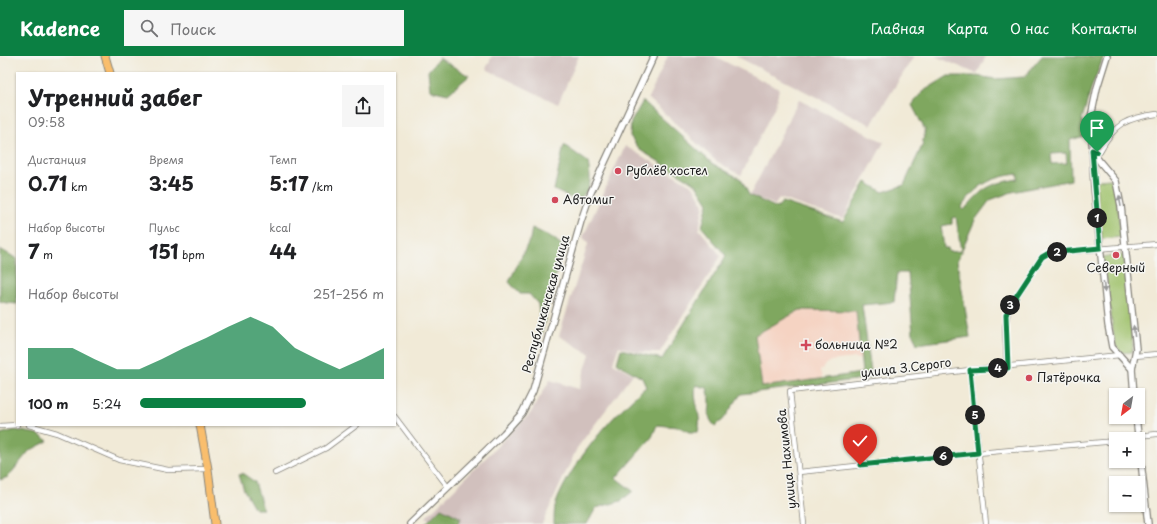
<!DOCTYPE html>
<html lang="ru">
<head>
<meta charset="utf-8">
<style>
  :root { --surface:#fff; --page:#f6f6f6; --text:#202124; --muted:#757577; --accent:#0b8043 }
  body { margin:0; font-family:"Playpen Sans",sans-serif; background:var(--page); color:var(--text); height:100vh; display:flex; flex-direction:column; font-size:15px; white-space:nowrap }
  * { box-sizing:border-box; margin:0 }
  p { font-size:13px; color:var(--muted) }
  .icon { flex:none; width:22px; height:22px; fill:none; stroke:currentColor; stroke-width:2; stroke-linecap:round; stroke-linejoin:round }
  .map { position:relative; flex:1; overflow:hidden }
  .details { position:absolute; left:16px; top:16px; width:380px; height:354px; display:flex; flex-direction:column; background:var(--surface); border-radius:0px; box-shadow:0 1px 3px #0004 }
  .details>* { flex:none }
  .needle { width:26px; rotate:211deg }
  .controls { position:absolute; left:1109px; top:332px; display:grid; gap:8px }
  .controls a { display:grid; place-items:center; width:36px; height:36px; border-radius:0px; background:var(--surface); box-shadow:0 1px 3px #0004; font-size:20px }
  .pin { position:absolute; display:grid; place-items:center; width:34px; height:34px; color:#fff; margin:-41px -17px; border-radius:50% 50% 50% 0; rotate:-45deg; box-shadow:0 0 4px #0007 }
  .pin .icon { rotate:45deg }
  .km { position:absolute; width:20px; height:20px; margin:-10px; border-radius:50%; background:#222; color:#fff; font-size:11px; line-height:20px; text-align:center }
  .round { display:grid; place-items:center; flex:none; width:42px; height:42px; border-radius:0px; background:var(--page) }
  .head { display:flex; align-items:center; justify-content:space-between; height:68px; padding:0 12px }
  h1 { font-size:22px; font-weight:700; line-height:30px }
  .metrics { display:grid; grid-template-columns:repeat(3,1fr); gap:6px; height:68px; padding:4px 12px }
  .metrics div { display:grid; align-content:center }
  .metrics b { font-size:20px; font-weight:700 }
  .metrics small { font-size:11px; font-weight:400 }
  .metrics p { font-size:11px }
  .chart { height:112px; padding:8px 12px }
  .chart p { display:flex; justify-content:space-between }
  .chart svg { width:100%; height:72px; margin-top:4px; fill:var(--accent); opacity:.7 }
  ul { padding:0 12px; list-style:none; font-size:13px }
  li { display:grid; grid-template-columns:64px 48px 1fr; align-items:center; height:30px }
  li i { height:10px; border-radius:5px; background:var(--accent) }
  header { display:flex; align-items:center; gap:24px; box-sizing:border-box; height:56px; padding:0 20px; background:var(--accent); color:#fff }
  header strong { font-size:19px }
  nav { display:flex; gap:22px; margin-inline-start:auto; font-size:14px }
  .search { width:280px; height:36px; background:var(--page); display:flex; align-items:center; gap:10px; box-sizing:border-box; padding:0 14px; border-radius:0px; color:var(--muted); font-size:15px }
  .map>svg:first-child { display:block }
  .built { fill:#f5d3c2 }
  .industrial { fill:#d1c0bd }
  .green { fill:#9fc16b; stroke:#5e6e44 }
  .forest { fill:#7fa75f; stroke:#4e623e; fill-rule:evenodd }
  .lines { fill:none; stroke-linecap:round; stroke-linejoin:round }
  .minor-casing { stroke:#86837a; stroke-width:6 }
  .tertiary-casing { stroke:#86837a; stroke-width:8 }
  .primary-casing { stroke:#86837a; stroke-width:9 }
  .minor { stroke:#fff; stroke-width:4.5 }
  .tertiary { stroke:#fff; stroke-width:5.5 }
  .primary { stroke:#f9be6d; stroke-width:7 }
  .oneway { fill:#999 }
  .route-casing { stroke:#fff; stroke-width:8 }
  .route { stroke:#0b8043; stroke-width:5 }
  .poi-dot { fill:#d1495b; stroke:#f6f6f2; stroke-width:1.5 }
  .labels { text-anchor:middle; stroke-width:3; stroke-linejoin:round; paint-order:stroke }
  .poi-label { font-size:12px; fill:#1c1c1c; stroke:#f6f6f2; text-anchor:start }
  .street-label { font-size:12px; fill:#1c1c1c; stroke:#f6f6f2 }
</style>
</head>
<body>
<header>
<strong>Kadence</strong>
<div class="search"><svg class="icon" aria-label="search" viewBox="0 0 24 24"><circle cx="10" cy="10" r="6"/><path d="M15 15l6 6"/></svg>Поиск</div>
<nav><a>Главная</a><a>Карта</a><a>О нас</a><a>Контакты</a></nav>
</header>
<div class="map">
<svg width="1157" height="468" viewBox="0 0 1157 468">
  <rect width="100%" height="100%" fill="#f6f6f2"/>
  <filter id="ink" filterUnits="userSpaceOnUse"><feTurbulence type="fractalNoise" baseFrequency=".025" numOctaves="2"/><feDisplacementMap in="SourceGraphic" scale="8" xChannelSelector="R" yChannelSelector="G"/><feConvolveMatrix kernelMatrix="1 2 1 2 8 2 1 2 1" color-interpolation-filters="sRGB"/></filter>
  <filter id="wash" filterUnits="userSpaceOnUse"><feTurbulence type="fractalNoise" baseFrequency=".012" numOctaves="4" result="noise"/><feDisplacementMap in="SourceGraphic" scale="16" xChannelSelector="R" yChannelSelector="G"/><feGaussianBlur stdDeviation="0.9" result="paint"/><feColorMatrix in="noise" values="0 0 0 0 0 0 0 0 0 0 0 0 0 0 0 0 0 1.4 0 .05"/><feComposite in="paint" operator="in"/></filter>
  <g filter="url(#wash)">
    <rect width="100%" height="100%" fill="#f1ead7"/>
    <polygon class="built" points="809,240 863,257 870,306 854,302 831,305 825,309 820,315 822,321 820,326 752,333 754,275"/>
    <g class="industrial">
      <polygon points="492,0 579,0 558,48 486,13"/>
      <polygon points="668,0 714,0 779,33 775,50 741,119 716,105 648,42"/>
      <polygon points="736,0 914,0 871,69"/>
      <polygon points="935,0 986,0 977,18"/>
      <polygon points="799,44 884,86 843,163 779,142 775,149 750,139"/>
      <polygon points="625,90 693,130 704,149 699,173 721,200 660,296 638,296 619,290 613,307 633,318 577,392 542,468 434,468 426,461 530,358 550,324 579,333 590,298 559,280 588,188 583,181"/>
    </g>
    <g class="green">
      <polygon points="1110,123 1115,129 1121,181 1102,183 1096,129 1099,124"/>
      <polygon points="1124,199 1133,290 1132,296 1122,297 1115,289 1103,201"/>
    </g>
    <g class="forest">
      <path d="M1042,0H1104L1091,33L1082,63L1085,80L1070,84L1071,124L1012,136L990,144L975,164L957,205L970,281L917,288L913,278L908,217H897L894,246L862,249L872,322L741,338L723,364L715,370C706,361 710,356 710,345C710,341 708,336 707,332L696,329C692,346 703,358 698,376H689L679,371L657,369L652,381L616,422L633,435L621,445L596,452L587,468H554C554,461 554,453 556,447C571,407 613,358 646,331L642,322L617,307L621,293L662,303L726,200L702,171L708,147L696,128L640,94L630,80L631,66L643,45L713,108L741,123L749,139L777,152L782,146L843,166L866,126L883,136L904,129L922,90L925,74L912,49L922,36L948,20H976L996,23L1024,21ZM1066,97L1067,107L1052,108L1051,98ZM1018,118V123C988,128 984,131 964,154L961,152C976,129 991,121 1018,118ZM956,161L961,195L949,196L948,192H944L941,170L952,168V162ZM800,254L856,255L862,317L762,331L755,279Z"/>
      <polygon points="439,2 469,20 448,38 430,34 428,15"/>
      <path d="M564,89L588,106C591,125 593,132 577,145L554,134Z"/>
      <polygon points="532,172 553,182 563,190 541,280 538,248 529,238 520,238 509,226 530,183"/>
      <polygon points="0,193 17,203 17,248 0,246"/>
      <polygon points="15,374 38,378 48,385 29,395 8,421 0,424 0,378"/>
      <polygon points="242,417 255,426 263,453 255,453 244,434 239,418"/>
      <polygon points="441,452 461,462 458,468 425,468"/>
    </g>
  </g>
  <g filter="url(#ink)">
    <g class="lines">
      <g class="minor-casing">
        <g id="minor">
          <path d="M1092,94L1100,95C1115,67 1127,62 1157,58"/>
          <polyline points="1135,300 1157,298"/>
          <polyline points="1007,312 1005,271 1009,251 1042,201 1049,197 1157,188"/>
          <polyline points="970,314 986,468"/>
          <polyline points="395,361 448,431"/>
          <polyline points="29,369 57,377 119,404 168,414 208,413"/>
          <polyline points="0,370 17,369"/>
          <polyline points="1135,383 1138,380 1157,378"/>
          <polyline points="799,416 978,397 1116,385"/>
          <polyline points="275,417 326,392 357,369"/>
          <polyline points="804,468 790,335 970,314 1120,299"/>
        </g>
      </g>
      <g class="tertiary-casing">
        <g id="tertiary">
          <polyline points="1107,0 1097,32 1091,61 1094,130 1108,269 1112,291 1132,313"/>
          <polyline points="1092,95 1100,106 1116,125 1121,150 1136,293 1132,313 1134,339"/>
          <polyline points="1136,361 1148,468"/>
          <polyline points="410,468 504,377 522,357 533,335 581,165 591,136 654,0"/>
        </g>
      </g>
      <g class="primary-casing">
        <g id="primary">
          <polyline points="105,0 110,17"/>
          <polyline points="200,369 208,413 215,468"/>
        </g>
      </g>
      <use href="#minor" class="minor"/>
      <use href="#tertiary" class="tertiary"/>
      <use href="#primary" class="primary"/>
    </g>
    <defs><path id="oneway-solid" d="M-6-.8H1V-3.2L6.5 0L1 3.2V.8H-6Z"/></defs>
    <g class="oneway">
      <use href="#oneway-solid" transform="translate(1120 145) rotate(-100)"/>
      <use href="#oneway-solid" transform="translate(1104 231) rotate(84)"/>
      <use href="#oneway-solid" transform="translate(1134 275) rotate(-96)"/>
    </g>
  </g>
  <g class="lines" filter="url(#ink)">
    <g class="route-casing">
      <polyline id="route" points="860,409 978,397 970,314 1008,312 1006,259 1009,251 1042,201 1049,197 1100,192 1092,94 1097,96"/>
    </g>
    <use href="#route" class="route"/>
  </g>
  <g class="poi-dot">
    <circle cx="618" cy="115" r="4"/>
    <circle cx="555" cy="144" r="4"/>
    <circle cx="1116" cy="199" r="4"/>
    <path d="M804 283h4v4h4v4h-4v4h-4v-4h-4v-4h4z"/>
    <circle cx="1029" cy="322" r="4"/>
  </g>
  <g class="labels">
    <g class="poi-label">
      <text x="626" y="119">Рублёв хостел</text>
      <text x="563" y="148">Автомиг</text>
      <text x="1116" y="216" text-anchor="middle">Северный</text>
      <text x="815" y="293">больница №2</text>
      <text x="1037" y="326">Пятёрочка</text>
    </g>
    <g class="street-label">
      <text transform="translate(546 248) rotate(-74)" y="4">Республиканская улица</text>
      <text transform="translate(906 312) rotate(-7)" y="4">улица З.Серого</text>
      <text transform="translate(787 403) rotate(-96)" y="4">улица Нахимова</text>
    </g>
  </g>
</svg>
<div class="controls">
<a><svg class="needle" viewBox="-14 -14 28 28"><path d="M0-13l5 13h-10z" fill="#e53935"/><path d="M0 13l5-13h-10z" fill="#757577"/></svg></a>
<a>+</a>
<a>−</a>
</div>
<div class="pin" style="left:1097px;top:96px;background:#1e9e55"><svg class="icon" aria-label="arrive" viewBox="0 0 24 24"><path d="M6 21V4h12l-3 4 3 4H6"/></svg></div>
<div class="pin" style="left:860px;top:409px;background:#d93025"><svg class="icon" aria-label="check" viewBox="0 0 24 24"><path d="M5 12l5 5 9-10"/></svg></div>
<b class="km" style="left:1097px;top:162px">1</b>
<b class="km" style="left:1057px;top:196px">2</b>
<b class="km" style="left:1010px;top:249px">3</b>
<b class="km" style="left:998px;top:312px">4</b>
<b class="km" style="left:975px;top:359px">5</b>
<b class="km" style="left:943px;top:400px">6</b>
<section class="details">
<div class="head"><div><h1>Утренний забег</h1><p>09:58</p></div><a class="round"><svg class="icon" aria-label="share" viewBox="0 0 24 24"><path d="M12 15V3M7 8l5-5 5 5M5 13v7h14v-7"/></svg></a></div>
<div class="metrics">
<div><p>Дистанция</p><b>0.71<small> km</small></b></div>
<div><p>Время</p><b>3:45</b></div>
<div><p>Темп</p><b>5:17<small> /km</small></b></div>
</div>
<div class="metrics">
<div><p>Набор высоты</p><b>7<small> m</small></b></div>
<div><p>Пульс</p><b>151<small> bpm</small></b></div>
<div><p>kcal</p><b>44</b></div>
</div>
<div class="chart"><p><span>Набор высоты</span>251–256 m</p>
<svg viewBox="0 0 160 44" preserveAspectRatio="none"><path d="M0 44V25L10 25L20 25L30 32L40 38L50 38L60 32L70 25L80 19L90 12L100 6L110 12L120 25L130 32L140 38L150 32L160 25V44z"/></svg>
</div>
<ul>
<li><b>100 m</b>5:24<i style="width:68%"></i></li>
</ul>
</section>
</div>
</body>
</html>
